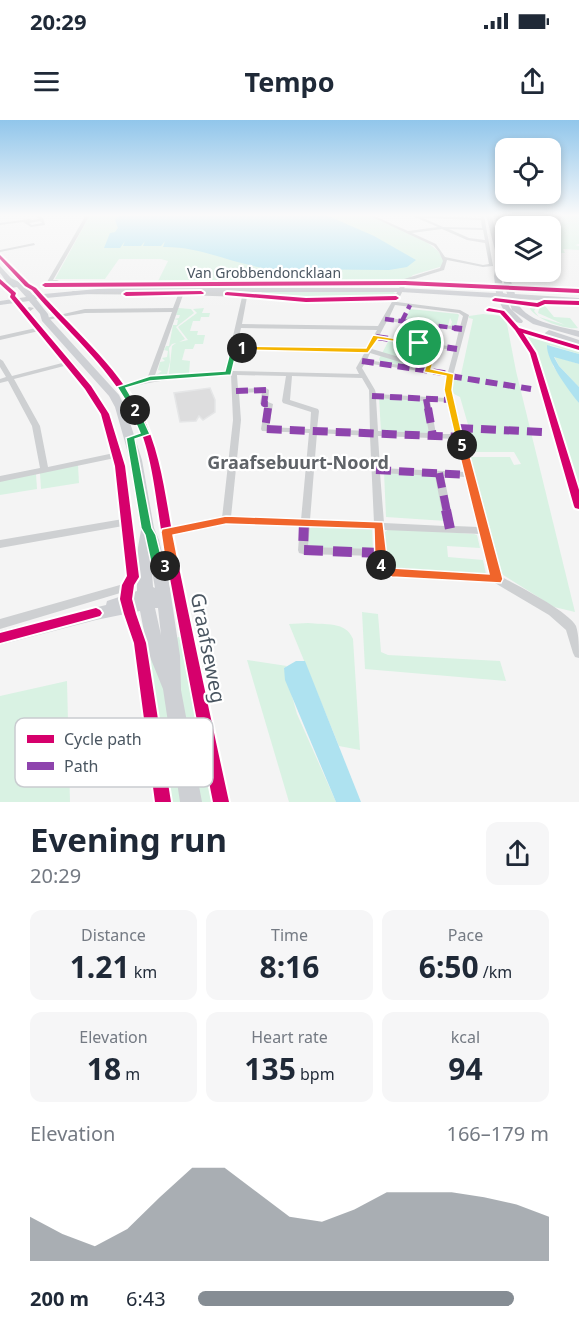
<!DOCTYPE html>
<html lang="en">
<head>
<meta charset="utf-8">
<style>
  :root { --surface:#fff; --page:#f6f6f7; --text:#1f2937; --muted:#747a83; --accent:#868d94 }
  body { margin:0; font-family:"Noto Sans",sans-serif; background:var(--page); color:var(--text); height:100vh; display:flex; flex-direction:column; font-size:22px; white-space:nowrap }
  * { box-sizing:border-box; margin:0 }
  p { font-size:20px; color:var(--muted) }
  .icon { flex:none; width:33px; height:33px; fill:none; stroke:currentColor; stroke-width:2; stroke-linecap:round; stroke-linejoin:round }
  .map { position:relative; height:682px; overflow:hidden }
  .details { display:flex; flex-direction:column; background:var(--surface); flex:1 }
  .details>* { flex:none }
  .fabs { position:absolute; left:495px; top:18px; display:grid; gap:12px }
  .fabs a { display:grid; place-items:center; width:66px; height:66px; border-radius:12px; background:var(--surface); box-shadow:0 3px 9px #0003; font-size:30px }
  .pin { position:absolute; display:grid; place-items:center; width:51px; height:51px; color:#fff; margin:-26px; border:3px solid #fff; border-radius:50%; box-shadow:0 2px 6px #0007 }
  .km { position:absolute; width:30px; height:30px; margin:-15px; border-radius:50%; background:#222; color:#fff; font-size:16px; line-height:30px; text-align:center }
  .round { display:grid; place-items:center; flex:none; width:63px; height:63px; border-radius:12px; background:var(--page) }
  .summary { display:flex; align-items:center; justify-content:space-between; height:102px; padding:0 30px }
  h1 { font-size:33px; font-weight:700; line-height:45px }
  .metrics { display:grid; grid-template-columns:repeat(3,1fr); gap:9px; height:102px; padding:6px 30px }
  .metrics div { display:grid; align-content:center; border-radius:12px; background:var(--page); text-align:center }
  .metrics b { font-size:30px; font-weight:700 }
  .metrics small { font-size:16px; font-weight:400 }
  .metrics p { font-size:16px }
  .chart { height:168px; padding:12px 30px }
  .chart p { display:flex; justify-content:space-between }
  .chart svg { width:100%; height:108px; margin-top:6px; fill:var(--accent); opacity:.7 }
  ul { padding:0 30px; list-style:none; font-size:20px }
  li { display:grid; grid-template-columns:96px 72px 1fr; align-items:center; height:45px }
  li i { height:15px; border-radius:8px; background:var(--accent) }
  .status { display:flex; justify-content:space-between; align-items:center; height:42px; padding:0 30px; background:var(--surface); direction:ltr }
  .status svg { height:16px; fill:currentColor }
  header { display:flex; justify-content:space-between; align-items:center; height:78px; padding:0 30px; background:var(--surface); font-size:27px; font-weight:700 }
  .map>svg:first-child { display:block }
  .green { fill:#d9f2e3 }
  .water { fill:#aee2f0 }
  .building { fill:#ddddde; stroke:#e5e6e7; stroke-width:1.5 }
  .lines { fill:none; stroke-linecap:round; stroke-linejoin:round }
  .street { fill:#ced0d2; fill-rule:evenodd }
  .secondary { fill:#ced0d4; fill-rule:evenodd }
  .quiet-far3 { stroke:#8e44ad; stroke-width:4.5; stroke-dasharray:9 4.5; stroke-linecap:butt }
  .quiet-far2 { stroke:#8e44ad; stroke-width:6; stroke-dasharray:12 6; stroke-linecap:butt }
  .quiet-far1 { stroke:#8e44ad; stroke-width:8; stroke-dasharray:15 8; stroke-linecap:butt }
  .quiet { stroke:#8e44ad; stroke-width:10; stroke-dasharray:19 10; stroke-linecap:butt }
  .cycleway-casing { stroke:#fff; stroke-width:4 }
  .cycleway { fill:#d6006c; fill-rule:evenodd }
  .split-1 { fill:#f5b400; stroke:#fff; stroke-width:1.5 }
  .split-2 { fill:#22a559; stroke:#fff; stroke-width:1.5 }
  .split-3 { fill:#22a559; stroke:#fff; stroke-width:1.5 }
  .split-4 { fill:#f0652b; stroke:#fff; stroke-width:1.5 }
  .split-5 { fill:#f0652b; stroke:#fff; stroke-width:1.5 }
  .split-6 { fill:#f5b400; stroke:#fff; stroke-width:1.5 }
  .labels { text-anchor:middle; stroke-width:4.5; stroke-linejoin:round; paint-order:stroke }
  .far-street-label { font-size:14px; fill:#4a5661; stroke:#fff }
  .neighbourhood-label { font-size:18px; font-weight:bold; fill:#5f6368; stroke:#fff }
  .near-street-label { font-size:20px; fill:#4a5661; stroke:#fff }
  .key { fill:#fff; stroke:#c9ccd0; stroke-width:1.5 }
  .key-label { font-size:16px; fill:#4a5661 }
</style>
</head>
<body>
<div class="status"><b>20:29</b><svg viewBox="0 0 49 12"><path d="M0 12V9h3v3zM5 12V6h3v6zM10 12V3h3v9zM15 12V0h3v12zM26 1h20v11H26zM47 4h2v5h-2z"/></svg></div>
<header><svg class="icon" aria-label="menu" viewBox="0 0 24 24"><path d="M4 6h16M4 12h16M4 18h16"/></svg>Tempo<svg class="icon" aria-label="share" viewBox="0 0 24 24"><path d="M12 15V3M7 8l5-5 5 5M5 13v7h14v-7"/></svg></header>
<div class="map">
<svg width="579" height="682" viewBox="0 0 579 682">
  <rect width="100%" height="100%" fill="#f4f4f4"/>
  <g class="green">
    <polygon points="90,95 369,95 428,123 438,131 445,142 443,146 413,155 403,164 157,163 168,141 161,139 119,139 105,159 55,159"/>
    <polygon points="563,95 579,95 579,124 575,125 579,126 579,130 563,129 565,133 553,133"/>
    <polygon points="263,171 392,171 396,174 391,176 305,179 259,175"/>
    <path d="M546,184L575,185L545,186L554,197L570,198L578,208C565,210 538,200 530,189L531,185L537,186L534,191L539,197L565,205L538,193L540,186Z"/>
    <polygon points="178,188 191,189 194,193 176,207 185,219 179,222 188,220 178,207 197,193 193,189 204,188 202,193 210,193 209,197 201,197 200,201 193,201 190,211 198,211 197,215 205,215 203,224 195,224 193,229 185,229 182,240 190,241 189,253 169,254 172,226 176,223 172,224 169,228 170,242 167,254 156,255 162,251 158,250 160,242 165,241 162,238 167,237 168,231 164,230 166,226 169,226 173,205 177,205 178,200 174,199 179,198 180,195 176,195"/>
    <polygon points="410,189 458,194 459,195 456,207 450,207 452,202 450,198 448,206 405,200"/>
    <polygon points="483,194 503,196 506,199 516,251 575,492 554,487 500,453 469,337 510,337 514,345 521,344 514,332 476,332 460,277 452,273 453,258 460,259 473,199 469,198 469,196"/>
    <polygon points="520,211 579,230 579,234 550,225 553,246 579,283 579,371 534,229"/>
    <polygon points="389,220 412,223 408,226 419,231 433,228 430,229 431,234 425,233 430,237 427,247 421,249 402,246 401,242 400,245 380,242 379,239"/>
    <polygon points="554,236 579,244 579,267 559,246"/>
    <polygon points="379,278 424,280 430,314 381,311"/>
    <polygon points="78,345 79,363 41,369 40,353"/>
    <polygon points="384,352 438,355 446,401 386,397"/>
    <polygon points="36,354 37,369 0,375 0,361"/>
    <polygon points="315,406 372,408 373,431 308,427 310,408"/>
    <polygon points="390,408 474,414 477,415 480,428 447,426 448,437 483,440 486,454 393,449 386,444 384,413"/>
    <polygon points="362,492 378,494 381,532 388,535 500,541 506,561 365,549"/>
    <path d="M308,503C325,505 346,501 353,519L360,630L339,626L289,504Z"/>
    <polygon points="181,516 212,682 199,682 179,571 174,519"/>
    <polygon points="151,520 165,566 182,682 169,682 150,543 147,541 145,527"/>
    <polygon points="247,540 287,546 284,548 297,594 336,682 289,682"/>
    <polygon points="67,561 70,682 0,682 0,576"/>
  </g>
  <g class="water">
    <path d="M119,95H326L374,116L416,140L407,147L389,150L271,149C234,145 201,126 163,127L165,121L161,126H143L145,121L141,126H123L125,121L120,128H104L110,113L115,112L118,108L115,100Z"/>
    <path d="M547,225L579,234V244L554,237L559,246L579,267V283C569,271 546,240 547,225Z"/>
    <polygon points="296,541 305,541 361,682 336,682 285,560 284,548"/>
  </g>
  <polygon class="building" points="210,268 215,280 215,292 203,300 199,296 196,301 180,302 174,273"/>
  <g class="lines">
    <g class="street">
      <path d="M36,95H40L44,100L45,105L31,107L23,102L0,105V103L29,99L31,100L39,99ZM40,101L42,103L32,105L29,103Z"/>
      <polygon points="86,95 90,95 53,160 57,160 59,161 57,162 47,163 47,162"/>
      <path d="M368,95H372L408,111L438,107L410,95L419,96L481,98L480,95H484L493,146L483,147L447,140L444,150L408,161L397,182L460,190L469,195L451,263V270L502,457C518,466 568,491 576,506C579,515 579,528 579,538L575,537L573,533L566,510L549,495L495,463L392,456C379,452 376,450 376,436L303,434L299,433L298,430L300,406L226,403L172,414L228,682H214L161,412L148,333L132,292L118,268L56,198L45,201L42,199L85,189L173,188L178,175L71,174L70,173L73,171L226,172L320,178L395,176L404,159L440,148L443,141L439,132L434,126ZM423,98L481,100L482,108L443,107ZM442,109L467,120L485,123L489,144L483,145L445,137L436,124L412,113ZM449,109L483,110L485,120L469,118ZM183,175L242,177L225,251L181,254L154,258ZM247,177L320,182L393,180L378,206L242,204ZM395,185L459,193L463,196L460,207L389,198ZM172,192L147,259L123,265L61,197L85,193ZM387,201L459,210L455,227L379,216ZM241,208L377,210L367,228L237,226ZM377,219L432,227L426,245L372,229ZM438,228L454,230L448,252L431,249ZM236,230L365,232L356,248L359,254L232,251ZM370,233L420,248L367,240ZM365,243L447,255L445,263L446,278L376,274L375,270L362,248ZM226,255H231L233,300L222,398L171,408L156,333L140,292L125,268C158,260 191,256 226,255ZM237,255L286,256L282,281L283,283L311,292L310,309L269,307L273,284L268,282L269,270L266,268L238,269ZM292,256L362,258L369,270L370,311L317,309L319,291L318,289L290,280ZM262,272L260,284L265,286L261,309L262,311L309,313L301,400L231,397L241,300L239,273ZM376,278L423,281L429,313L378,311ZM430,281L448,282L456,314H436ZM317,313L370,316L374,403L310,400ZM378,316L457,319L465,352L380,348ZM380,353L435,356L445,406L384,403ZM444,356L466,357L479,407L454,406ZM310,407L374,410L375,429L308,427ZM384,410L481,414L491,455L389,447L386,444Z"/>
      <polygon points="558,95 562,95 552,129 550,130 550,120 555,105 501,101 506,121 506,133 504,133 496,100 497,96 499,96 500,99 556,103"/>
      <polygon points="34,123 35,125 0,132 0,130"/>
      <polygon points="0,135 27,162 27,164 23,167 19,167 19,166 22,163 0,139"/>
      <polygon points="0,160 14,163 12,164 0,162"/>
      <path d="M29,187L34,188L29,192C55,223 85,250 104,286C132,337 131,400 138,457L133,467L127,471L0,509V499L120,465L125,461L128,457L123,406L0,428V420L123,399L115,338L0,362V356L40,348L32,306L8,261L0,263V259L6,257L0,247V239L3,241L12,256L66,242L39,211L0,220V216L36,208L23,192ZM68,245C91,271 107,300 114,333L48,347L40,306L14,259Z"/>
      <polygon points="153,509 157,511 159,514 157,517 151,519 146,525 170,682 156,682 134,523 144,512"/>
    </g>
    <g class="secondary">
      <path d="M486,95H491L506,144V152H508L515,174L579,178V182L516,179C523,202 559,206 579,211V217L533,204L512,190L508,178H505L510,188L523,201L522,203C509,203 502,188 498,178L401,172H108L36,179L48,194L49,198L119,275L125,287L142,340L154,408L159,420L169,462L180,536L181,570L202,682H180L163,569L148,532L140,491L96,500L0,525V511L106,485L107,481L137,471V433L141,410L130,340L115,287L109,276L42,201L40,194L29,181L0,185V181L26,177L17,167L11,168L0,153V146L11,158L25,165L33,175L108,168H401L496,173L494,156L497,138ZM501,151L507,174L503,173ZM152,451L155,468L153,467ZM155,488H158L161,515Z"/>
      <polygon points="549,210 579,220 579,226 546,215 545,213"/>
    </g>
    <g class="quiet-far3">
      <polyline points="385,199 462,209"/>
      <polyline points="402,201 410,185"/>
    </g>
    <g class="quiet-far2">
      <polyline points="454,208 462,209"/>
      <polyline points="376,217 457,229"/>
      <polyline points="362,241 450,254"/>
      <polyline points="427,251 436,225"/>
      <polyline points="450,256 531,269"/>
      <polyline points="236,271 266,270 264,284 269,284 268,290"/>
      <polyline points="372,276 451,280"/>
      <polyline points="426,279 428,290"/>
    </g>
    <g class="quiet-far1">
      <polyline points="268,288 265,309 460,317"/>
      <polyline points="428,288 433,316"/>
      <polyline points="458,308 543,312"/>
      <polyline points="376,350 470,355"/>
      <polyline points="439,353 447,392"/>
    </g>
    <g class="quiet">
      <polyline points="446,390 450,409"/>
      <polyline points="304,402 303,430 380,433"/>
    </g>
    <g class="cycleway-casing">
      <g id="cycleway">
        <path d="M0,135L29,164L36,168C71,208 116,244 141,293C163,336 166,386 176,433C193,516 211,599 229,682H213C196,597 180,512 164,426C155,381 154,331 131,289C106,244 65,209 32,170L25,166L0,139Z"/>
        <polygon points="0,159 16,173 15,176 91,266 109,294 125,346 139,457 134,465 132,479 136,494 146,523 171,682 155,682 134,523 124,494 120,479 122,465 127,456 115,346 101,294 85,269 10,177 11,174 0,164"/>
        <polygon points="405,161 579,169 579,173 405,165 45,167 42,165 45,163"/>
        <polygon points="201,171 204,173 203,174 126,176 123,174 126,172"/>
        <polygon points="227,172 306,178 396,176 399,178 396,180 306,182 225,175 225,173"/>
        <polygon points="495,178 537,183 544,180 579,181 579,185 545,184 538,187 493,181 492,180"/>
        <polygon points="489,188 504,191 519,208 579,226 579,230 523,213 536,233 579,370 579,389 575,388 574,386 530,233 515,210 500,193 487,191 486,190"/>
        <polygon points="96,488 100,490 102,493 100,496 0,523 0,513"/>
      </g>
    </g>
    <use href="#cycleway" class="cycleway"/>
  </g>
  <linearGradient id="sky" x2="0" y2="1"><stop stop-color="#91c6eb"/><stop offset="0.5" stop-color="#fafafa"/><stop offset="1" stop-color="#fafafa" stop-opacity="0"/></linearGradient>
  <rect width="579" height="190" fill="url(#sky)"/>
  <polygon class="split-1" points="373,215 423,223 419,225 378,219 368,233 242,230 239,228 242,226 366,228"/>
  <polygon class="split-2" points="234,225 246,228 237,230 231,255 150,261 126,268 139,290 138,291 132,291 117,267 150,256 225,251 231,228"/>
  <polygon class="split-3" points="135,287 139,290 150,314 135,319 152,408 156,415 163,443 169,443 171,446 159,456 153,452 145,415 141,408 126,318 140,313 130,290"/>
  <polygon class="split-4" points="226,396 383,402 388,445 381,450 375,445 374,409 226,404 173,415 178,440 169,450 161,450 159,446 165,439 161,412 162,409"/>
  <polygon class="split-5" points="462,322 467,325 503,459 501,463 392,457 380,453 375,445 381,441 392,448 489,454 457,325"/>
  <polygon class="split-6" points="419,221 439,225 431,249 454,254 452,270 465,327 457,325 444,270 446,256 424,252 432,227 416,225"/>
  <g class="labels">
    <g class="far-street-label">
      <text x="264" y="158">Van Grobbendoncklaan</text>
    </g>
    <g class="neighbourhood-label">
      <text x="298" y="349">Graafsebuurt-Noord</text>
    </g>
    <g class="near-street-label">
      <text transform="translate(208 528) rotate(79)" y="7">Graafseweg</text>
    </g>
  </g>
  <rect x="15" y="598" width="198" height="69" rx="9" class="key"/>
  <rect x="27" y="615" width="27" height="8" fill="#d6006c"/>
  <rect x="27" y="642" width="27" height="8" fill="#8e44ad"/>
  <g class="key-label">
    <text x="64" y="625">Cycle path</text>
    <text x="64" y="652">Path</text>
  </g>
</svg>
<div class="fabs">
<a><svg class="icon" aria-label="locate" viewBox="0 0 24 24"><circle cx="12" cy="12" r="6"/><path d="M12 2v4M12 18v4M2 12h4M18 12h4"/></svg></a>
<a><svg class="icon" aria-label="layers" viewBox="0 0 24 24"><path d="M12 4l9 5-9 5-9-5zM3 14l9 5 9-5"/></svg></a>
</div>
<div class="pin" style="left:419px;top:223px;background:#1e9e55"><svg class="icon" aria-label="arrive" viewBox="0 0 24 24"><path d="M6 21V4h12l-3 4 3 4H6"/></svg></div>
<b class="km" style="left:242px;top:228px">1</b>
<b class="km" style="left:135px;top:290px">2</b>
<b class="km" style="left:165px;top:446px">3</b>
<b class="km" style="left:381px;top:445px">4</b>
<b class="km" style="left:462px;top:325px">5</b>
</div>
<section class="details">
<div class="summary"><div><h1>Evening run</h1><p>20:29</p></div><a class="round"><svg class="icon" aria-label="share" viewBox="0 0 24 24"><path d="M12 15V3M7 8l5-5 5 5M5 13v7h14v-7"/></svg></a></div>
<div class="metrics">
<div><p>Distance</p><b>1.21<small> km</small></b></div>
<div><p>Time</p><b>8:16</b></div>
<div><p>Pace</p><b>6:50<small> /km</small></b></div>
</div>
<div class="metrics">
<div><p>Elevation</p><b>18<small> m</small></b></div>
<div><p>Heart rate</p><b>135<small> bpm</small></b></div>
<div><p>kcal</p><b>94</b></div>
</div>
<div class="chart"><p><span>Elevation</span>166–179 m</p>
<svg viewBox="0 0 160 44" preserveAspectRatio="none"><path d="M0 44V26L10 33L20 38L30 31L40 18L50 6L60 6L70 16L80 26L90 28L100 23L110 16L120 16L130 16L140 18L150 21L160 26V44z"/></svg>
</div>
<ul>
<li><b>200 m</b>6:43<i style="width:90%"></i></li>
</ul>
</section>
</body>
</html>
